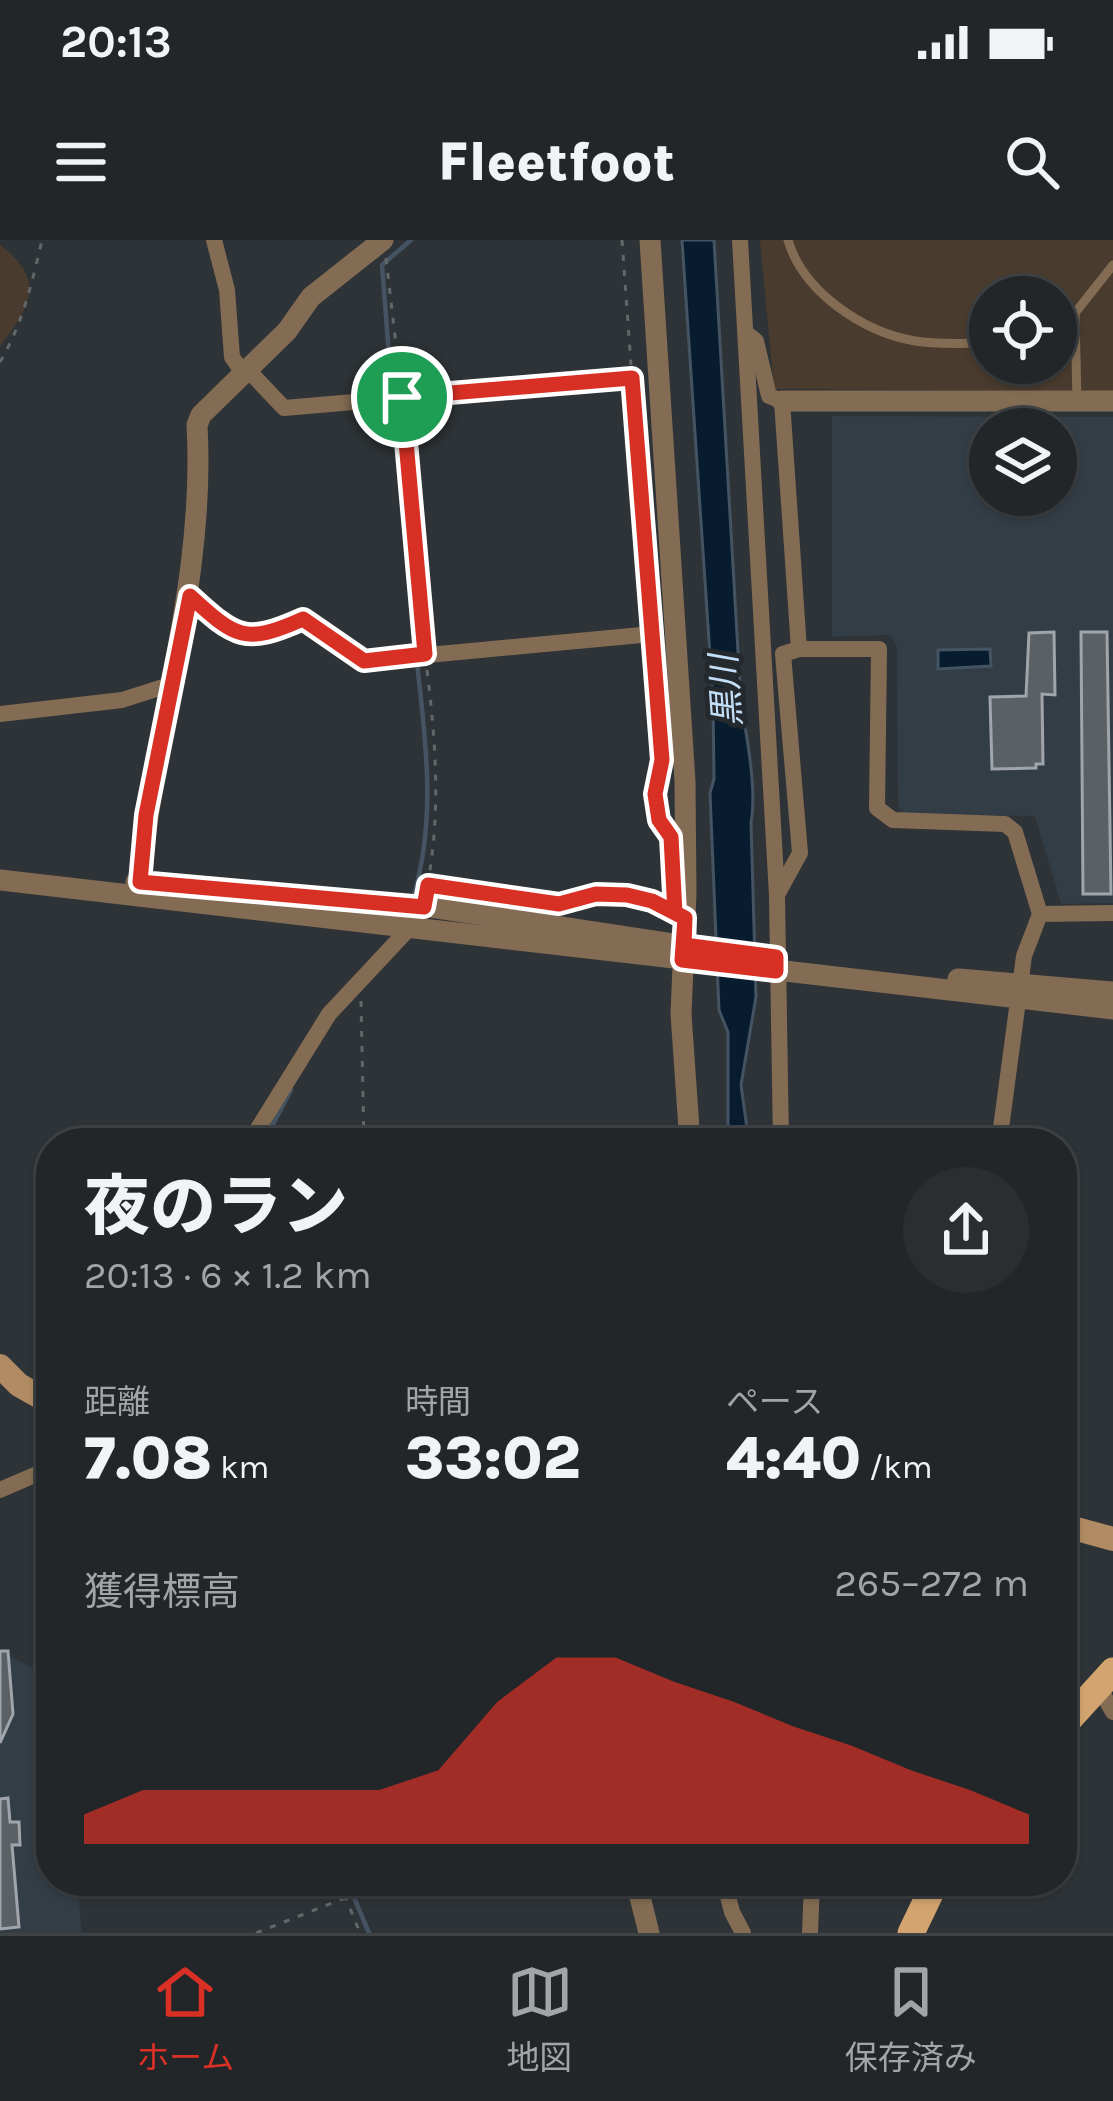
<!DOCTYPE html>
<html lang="ja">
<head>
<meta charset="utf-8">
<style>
  :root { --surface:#222629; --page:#2a2e31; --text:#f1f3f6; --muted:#a2a5a8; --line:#3f4346; --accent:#d93025 }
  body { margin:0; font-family:Karla,"Noto Sans JP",sans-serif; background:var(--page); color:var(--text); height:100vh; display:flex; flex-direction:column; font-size:45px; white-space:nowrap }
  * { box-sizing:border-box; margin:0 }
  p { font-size:39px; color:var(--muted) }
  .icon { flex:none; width:66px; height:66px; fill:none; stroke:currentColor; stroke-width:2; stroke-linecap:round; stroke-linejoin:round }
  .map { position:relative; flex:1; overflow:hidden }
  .panel { position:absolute; left:36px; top:888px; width:1041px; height:768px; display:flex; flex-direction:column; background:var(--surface); border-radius:48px; box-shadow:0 3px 9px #0004,0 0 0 3px var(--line) }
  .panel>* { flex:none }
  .fabs { position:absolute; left:969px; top:36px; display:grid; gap:24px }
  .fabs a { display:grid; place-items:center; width:108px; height:108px; border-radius:50%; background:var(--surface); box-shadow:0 3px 9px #0004,0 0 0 3px var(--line); font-size:60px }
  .pin { position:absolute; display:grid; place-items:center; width:102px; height:102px; color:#fff; margin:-51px; border:6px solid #fff; border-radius:50%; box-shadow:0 3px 12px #0007 }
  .round { display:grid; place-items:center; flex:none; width:126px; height:126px; border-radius:63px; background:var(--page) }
  .head { display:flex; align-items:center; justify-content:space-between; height:204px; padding:0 48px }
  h1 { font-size:66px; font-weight:800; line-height:90px }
  .metrics { display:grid; grid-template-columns:repeat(3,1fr); gap:18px; height:204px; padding:12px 48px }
  .metrics div { display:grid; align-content:center }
  .metrics b { font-size:60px; font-weight:800 }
  .metrics small { font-size:33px; font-weight:400 }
  .metrics p { font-size:33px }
  .chart { height:336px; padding:24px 48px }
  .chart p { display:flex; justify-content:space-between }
  .chart svg { width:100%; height:216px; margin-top:12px; fill:var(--accent); opacity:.7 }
  .status { display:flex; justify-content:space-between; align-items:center; height:84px; padding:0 60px; background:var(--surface); direction:ltr }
  .status svg { height:33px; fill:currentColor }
  header { display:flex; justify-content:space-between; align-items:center; height:156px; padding:0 48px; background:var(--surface); font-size:54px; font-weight:800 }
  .tabs { display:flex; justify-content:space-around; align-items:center; height:168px; border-top:3px solid var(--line); background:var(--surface); font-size:33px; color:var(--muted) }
  .tabs a { display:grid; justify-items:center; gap:6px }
  .tabs .on { color:var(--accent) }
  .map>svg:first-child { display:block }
  .built { fill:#333d46; fill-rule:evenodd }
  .green { fill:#493b2d; fill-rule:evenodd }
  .water { fill:#071c2e; stroke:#455462; stroke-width:3 }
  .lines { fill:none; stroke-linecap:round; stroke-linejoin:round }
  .stream { stroke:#455462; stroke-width:4.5 }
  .building { fill:#5b6065; stroke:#9fa5aa; stroke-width:3 }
  .path { stroke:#62676a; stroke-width:3; stroke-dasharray:6 9; stroke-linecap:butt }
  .service { stroke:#836c53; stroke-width:9 }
  .minor { stroke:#836c53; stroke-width:16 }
  .tertiary { stroke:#836c53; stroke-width:21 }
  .secondary { stroke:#b08b63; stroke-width:24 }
  .primary { stroke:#d3a46f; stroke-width:27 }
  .route-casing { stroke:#fff; stroke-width:24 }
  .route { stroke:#d93025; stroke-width:15 }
  .labels { text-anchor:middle; stroke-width:10; stroke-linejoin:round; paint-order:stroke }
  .water-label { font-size:36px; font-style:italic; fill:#c3def7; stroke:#24292d }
</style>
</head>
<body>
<div class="status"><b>20:13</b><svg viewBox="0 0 49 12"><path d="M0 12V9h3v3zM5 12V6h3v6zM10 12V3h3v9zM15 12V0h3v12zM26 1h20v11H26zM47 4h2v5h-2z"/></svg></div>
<header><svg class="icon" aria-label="menu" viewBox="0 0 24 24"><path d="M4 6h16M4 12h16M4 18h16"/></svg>Fleetfoot<svg class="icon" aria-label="search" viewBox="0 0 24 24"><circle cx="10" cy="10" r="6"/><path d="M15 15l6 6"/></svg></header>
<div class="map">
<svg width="1113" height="1693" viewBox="0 0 1113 1693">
  <rect width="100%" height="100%" fill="#2e3337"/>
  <g class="built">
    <path d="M832,176L1113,177V663L1061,664L1035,576L904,574L898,566L897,407L890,395L832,397ZM990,189H1056V255H990Z"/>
    <polygon points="0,1411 51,1437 51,1641 77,1641 82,1693 0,1693"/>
  </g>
  <g class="green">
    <path d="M760,0H1113V151L774,149ZM990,57H1056V123H990Z"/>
    <path d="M0,5C48,41 29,67 0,107Z"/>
  </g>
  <g class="water">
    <path d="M682,0H714L741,463C747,497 757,551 751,582L756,757L741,845L749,903H728V792L719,770L710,553L714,539L713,460Z"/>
    <polygon points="990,409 991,426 938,429 938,410"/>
  </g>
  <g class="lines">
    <g class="stream">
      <polyline points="392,154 382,25 411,0"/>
      <polyline points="393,166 416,411"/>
      <path d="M412,661C437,582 426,503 417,423"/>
      <polyline points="263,903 291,850"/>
      <polyline points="347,1641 369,1693"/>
    </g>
  </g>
  <g class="building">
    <polygon points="1054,392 1055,455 1042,454 1043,524 1036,524 1036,528 992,529 990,457 1026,456 1029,393"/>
    <polygon points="1081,392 1107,392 1111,654 1083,654"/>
    <polygon points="0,1411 8,1411 13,1474 0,1503"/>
    <polygon points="51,1492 51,1545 38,1546 35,1508 40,1508 39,1494"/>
    <polygon points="8,1558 10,1582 19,1582 20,1605 12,1605 19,1687 0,1689 0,1559"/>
  </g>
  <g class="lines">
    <g class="path">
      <polyline points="622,0 631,125"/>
      <polyline points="386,18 400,140"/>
      <path d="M0,122C23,83 32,43 42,0"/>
      <polyline points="633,153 651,376"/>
      <polyline points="403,173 424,403"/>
      <path d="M653,410C656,445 663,483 661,519C660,548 650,567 669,594"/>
      <path d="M427,430C436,503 441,575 427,647"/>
      <polyline points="430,646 559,665 595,654 627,655 666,669"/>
      <polyline points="361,761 364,903"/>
      <polyline points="656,903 670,900"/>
      <polyline points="339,1641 360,1693"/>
      <polyline points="256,1693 388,1641"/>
    </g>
    <g class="service">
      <path d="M788,0C803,52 863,92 915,101C939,105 965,103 990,103"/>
      <polyline points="1075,73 1077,161"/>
      <polyline points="1056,85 1075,73 1113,25"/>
    </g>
    <g class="minor">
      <polyline points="214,0 227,50 232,117 243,133"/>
      <polyline points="740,0 777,655 781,903"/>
      <polyline points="746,93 756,101 769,156 782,161 799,409"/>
      <polyline points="247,129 284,168 632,138"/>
      <path d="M190,356C236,398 245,405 303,379L364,421L652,394"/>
      <polyline points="0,474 122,460 169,445"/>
      <polyline points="777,655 800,613 783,414 799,409 879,409 877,568 893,580 1005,584 1015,592 1040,674 1024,716 999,903"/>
      <polyline points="1040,674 1113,673"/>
      <polyline points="249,903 329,774 417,680"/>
      <polyline points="0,1250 51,1228"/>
      <polyline points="1100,1449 1113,1472"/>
      <polyline points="724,1641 732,1672 743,1693"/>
      <polyline points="810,1693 812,1641"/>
    </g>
    <g class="tertiary">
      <polyline points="650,0 685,542 686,654 681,774 690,903"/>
      <polyline points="782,161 1113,161"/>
      <polyline points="0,640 1113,769"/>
      <polyline points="136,642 424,666 719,711"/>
      <path d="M140,642C154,489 206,340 197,185L201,175L287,91L311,57L383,0"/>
      <polyline points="958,739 1113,752"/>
      <polyline points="636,1641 649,1693"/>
    </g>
    <g class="secondary">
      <polyline points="0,1126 19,1145 51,1163"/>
      <polyline points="1062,1285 1113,1299"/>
    </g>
    <g class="primary">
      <polyline points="1062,1487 1113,1431"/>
      <polyline points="911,1693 936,1641"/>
    </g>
  </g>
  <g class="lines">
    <g class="route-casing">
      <path id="route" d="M402,157L425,414L364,421L303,379C245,405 236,398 190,356L146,575L140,642L424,667L428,645L559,664L596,654L627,655L652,661L685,678L684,705L776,717V731L682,720L685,678L675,673L671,597L659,580L655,554L662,520L632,138L402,157"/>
    </g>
    <use href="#route" class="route"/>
  </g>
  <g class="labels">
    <g class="water-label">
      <text transform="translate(725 451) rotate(-94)" y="13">黒川</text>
    </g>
  </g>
</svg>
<div class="fabs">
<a><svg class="icon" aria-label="locate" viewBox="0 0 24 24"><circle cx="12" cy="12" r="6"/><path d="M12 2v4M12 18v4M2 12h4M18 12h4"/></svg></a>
<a><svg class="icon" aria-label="layers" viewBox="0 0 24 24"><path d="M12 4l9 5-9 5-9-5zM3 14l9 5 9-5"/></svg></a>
</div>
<div class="pin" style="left:402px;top:157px;background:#1e9e55"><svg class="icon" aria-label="arrive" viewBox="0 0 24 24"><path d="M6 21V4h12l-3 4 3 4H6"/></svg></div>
<section class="panel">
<div class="head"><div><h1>夜のラン</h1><p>20:13 · 6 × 1.2 km</p></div><a class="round"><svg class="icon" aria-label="share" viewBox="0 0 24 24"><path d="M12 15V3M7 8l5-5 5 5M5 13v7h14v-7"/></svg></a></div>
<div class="metrics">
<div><p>距離</p><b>7.08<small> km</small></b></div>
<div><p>時間</p><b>33:02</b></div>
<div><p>ペース</p><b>4:40<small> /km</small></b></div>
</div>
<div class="chart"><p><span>獲得標高</span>265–272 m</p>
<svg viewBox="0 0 160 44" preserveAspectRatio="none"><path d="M0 44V38L10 33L20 33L30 33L40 33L50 33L60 29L70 15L80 6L90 6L100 11L110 15L120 20L130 24L140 29L150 33L160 38V44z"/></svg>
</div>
</section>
</div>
<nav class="tabs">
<a class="on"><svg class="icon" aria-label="home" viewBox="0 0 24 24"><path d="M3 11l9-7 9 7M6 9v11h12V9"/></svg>ホーム</a>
<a><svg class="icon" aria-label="map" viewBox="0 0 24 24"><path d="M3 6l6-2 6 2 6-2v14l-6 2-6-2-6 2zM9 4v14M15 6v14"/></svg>地図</a>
<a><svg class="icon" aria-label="saved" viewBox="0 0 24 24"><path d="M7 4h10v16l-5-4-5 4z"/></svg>保存済み</a>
</nav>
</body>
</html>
